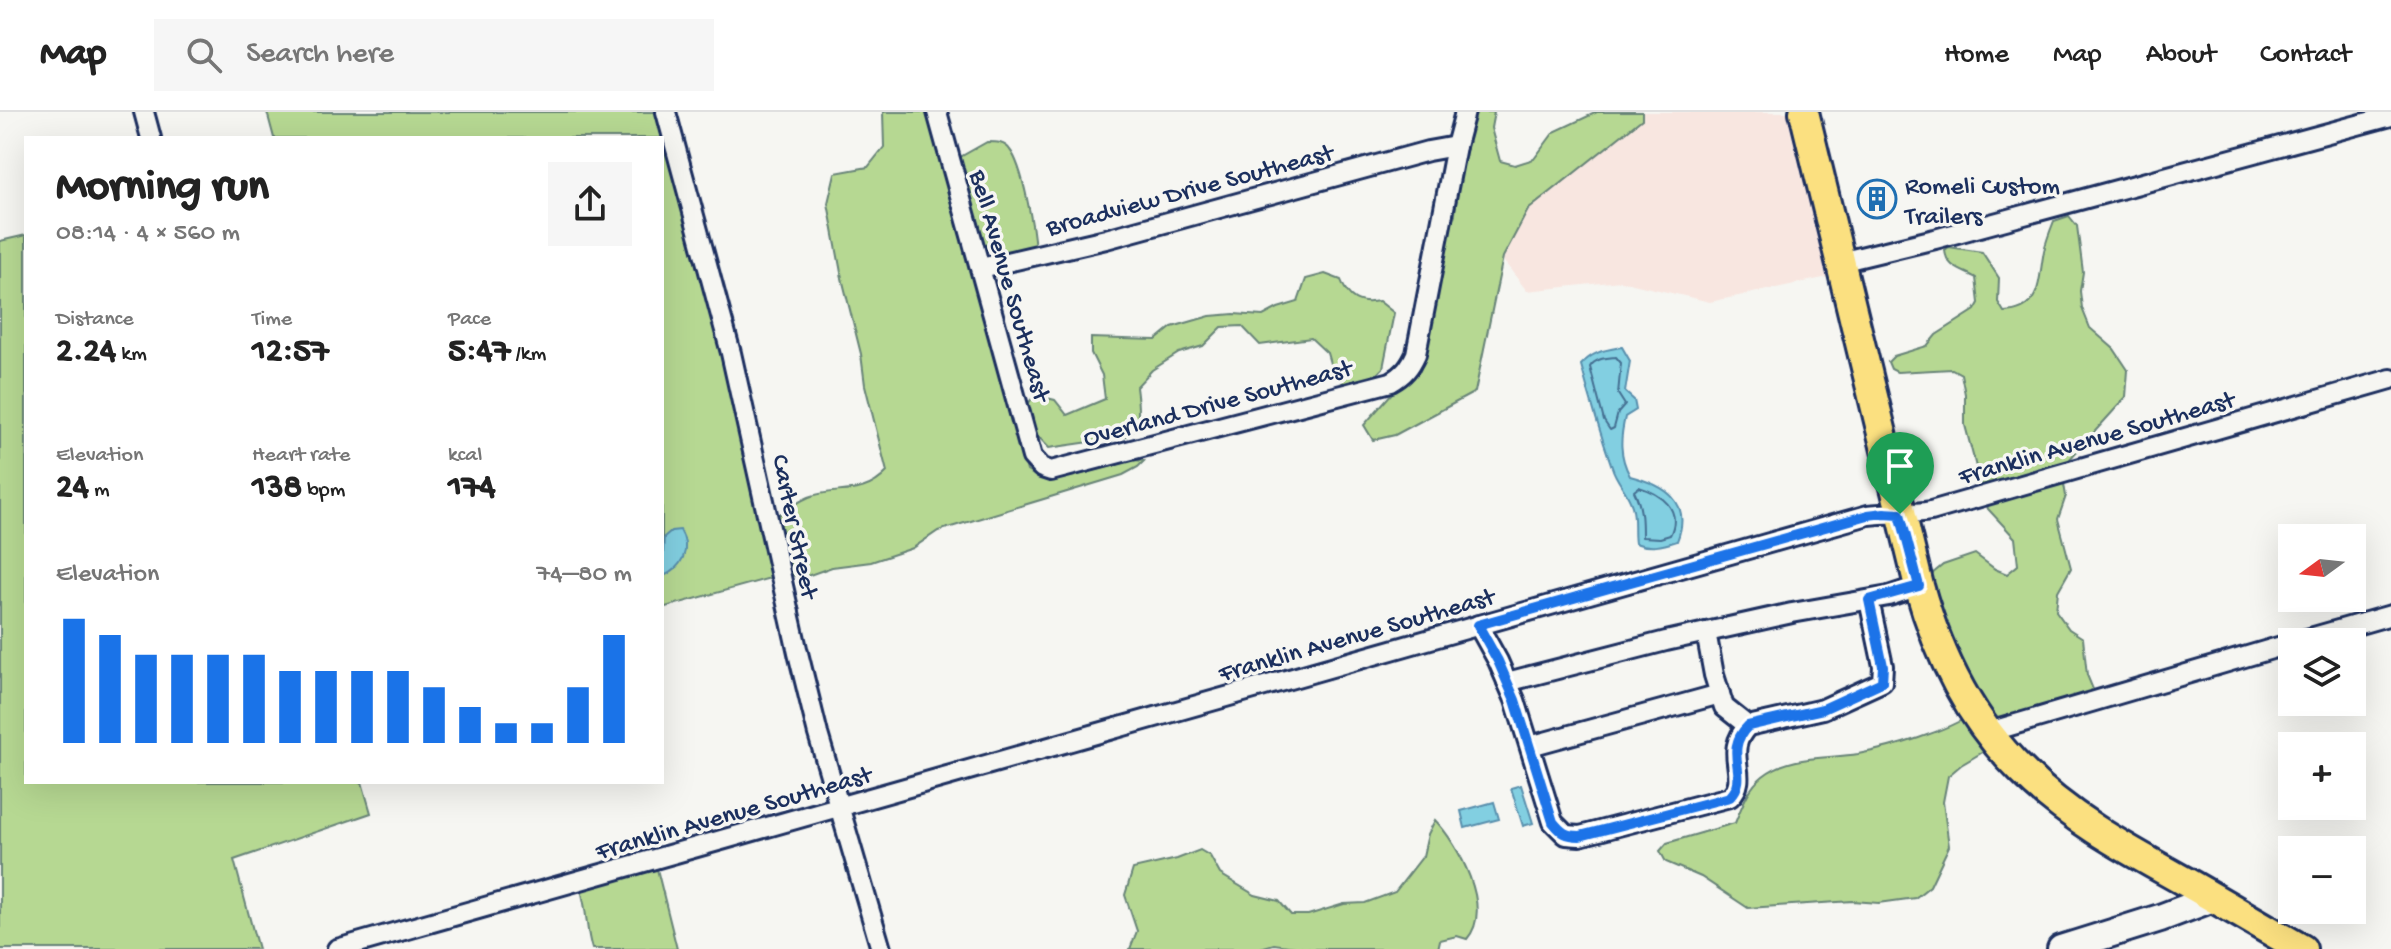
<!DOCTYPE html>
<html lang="en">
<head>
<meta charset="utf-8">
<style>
  :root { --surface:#fff; --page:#f6f6f6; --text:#222; --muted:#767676; --line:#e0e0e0; --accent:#1a73e8 }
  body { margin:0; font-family:"Gochi Hand",sans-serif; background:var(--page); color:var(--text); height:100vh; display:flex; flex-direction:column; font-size:30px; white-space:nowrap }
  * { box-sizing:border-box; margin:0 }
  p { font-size:26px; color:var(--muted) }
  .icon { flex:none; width:44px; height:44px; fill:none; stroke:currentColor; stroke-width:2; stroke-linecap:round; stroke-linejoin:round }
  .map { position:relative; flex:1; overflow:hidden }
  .sheet { position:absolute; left:24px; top:24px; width:640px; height:648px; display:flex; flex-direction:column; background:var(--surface); border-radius:0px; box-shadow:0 8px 32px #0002 }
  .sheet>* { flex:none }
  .needle { width:52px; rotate:255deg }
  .fabs { position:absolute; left:2278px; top:412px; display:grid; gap:16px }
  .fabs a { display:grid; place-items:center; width:88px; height:88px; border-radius:0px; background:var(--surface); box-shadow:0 8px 32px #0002; font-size:40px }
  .pin { position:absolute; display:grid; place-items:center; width:68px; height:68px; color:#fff; margin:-82px -34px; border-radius:50% 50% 50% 0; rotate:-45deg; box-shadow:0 0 8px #0007 }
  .pin .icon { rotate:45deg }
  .round { display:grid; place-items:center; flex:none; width:84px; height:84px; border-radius:0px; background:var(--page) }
  .head { display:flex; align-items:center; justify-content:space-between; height:136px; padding:0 32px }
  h1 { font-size:44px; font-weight:700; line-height:60px }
  .metrics { display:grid; grid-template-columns:repeat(3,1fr); gap:12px; height:136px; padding:8px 32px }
  .metrics div { display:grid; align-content:center }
  .metrics b { font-size:34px; font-weight:700 }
  .metrics small { font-size:22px; font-weight:400 }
  .metrics p { font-size:22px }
  .chart { height:224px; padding:16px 32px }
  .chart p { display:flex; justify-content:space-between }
  .chart svg { width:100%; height:144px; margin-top:8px; stroke:var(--accent); stroke-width:6 }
  header { display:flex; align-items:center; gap:48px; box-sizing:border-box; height:112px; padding:0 40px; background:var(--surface); border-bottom:2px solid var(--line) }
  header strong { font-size:38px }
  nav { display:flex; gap:44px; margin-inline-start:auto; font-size:28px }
  .search { width:560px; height:72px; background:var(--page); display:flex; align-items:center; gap:20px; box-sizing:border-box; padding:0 28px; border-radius:0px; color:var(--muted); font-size:30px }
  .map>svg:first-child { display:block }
  .built { fill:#f8e6e0 }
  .green { fill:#b6d892; stroke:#688478; stroke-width:2 }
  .water { fill:#82cfe1; stroke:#598fad; stroke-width:2 }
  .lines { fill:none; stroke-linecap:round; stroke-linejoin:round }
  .shore { stroke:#446f92; stroke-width:2 }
  .street-casing { stroke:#1b2f5e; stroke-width:24 }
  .secondary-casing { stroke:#1b2f5e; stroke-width:32 }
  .primary-casing { stroke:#1b2f5e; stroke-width:34 }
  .street { stroke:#f6f6f2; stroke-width:18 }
  .secondary { stroke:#f6f6f2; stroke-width:26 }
  .primary { stroke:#fbe080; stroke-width:28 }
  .route-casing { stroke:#fff; stroke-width:16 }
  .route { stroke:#1a73e8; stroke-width:10 }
  .labels { text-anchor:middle; stroke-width:7; stroke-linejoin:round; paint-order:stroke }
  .poi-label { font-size:26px; fill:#1b2f5e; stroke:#f6f6f2; text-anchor:start }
  .street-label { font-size:26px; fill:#1b2f5e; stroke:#f6f6f2 }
</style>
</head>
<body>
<header>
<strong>Map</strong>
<div class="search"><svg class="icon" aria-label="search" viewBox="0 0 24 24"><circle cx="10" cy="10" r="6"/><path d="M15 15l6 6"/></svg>Search here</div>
<nav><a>Home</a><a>Map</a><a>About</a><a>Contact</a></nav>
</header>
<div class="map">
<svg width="2391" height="837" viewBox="0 0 2391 837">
  <rect width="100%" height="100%" fill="#f6f6f2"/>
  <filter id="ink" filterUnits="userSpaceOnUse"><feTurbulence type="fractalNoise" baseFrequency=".0125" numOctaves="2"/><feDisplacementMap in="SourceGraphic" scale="16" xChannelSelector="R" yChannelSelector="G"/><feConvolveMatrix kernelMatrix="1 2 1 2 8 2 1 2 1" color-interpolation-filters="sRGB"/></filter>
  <g filter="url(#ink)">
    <polygon class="built" points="1642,0 1804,0 1842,162 1710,190 1620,169 1527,179 1502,147 1528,98 1642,7"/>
    <g class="green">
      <path d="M267,0H666L769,409C782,401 795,391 809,385C835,374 862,387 887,360L865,273L861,242L842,166L828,91L835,61L868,55L884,35L883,0H929L1027,359L1039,366L1070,365L1134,348L1144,349L1138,355L1123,363L938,419L913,436L871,450L832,455L807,464L781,463L662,496V26H274Z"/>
      <polygon points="1472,0 1494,0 1491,16 1500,49 1515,53 1534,47 1554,20 1597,0 1642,0 1642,7 1528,98 1503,145 1475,280 1395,323 1373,328 1364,313 1399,273 1420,259 1432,205 1438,156 1455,102 1459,65"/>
      <path d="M987,30C996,30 1005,30 1010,38C1023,54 1034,118 1035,139C1014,143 998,149 981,132L955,48Z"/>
      <path d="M2069,104L2077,114L2083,160L2080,179L2082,196L2090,216L2114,237L2128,258L2126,285L2068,349L2062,361L2066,384L2058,407L2071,456L2058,479L2056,499L2069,517L2083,526L2087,563L2097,587L1990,619L1998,631L1961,653L1948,664L1943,690L1949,734L1930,774L1915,786L1879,791L1853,789L1748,796L1701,765L1666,750L1660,739L1667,731L1735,711C1742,694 1748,676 1763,664C1789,643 1827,647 1858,642C1896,635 1943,620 1975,601L1927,466L1943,453L1975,442L1995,457L2007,462L2018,453L2015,426L1988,397L1982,378L1965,313V282L1961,262L1952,257L1897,260L1891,257L1888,250L1894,244L1927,234L1936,223L1975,198L1979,191L1976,166C1963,158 1946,156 1945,138L1949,135L1982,140L1999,166L1998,190L2004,200C2042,199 2038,169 2044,139C2046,129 2050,119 2054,109Z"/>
      <polygon points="26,123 26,670 362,670 371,701 234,748 258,837 0,837 0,129"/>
      <path d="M1325,162L1341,168C1348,187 1359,193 1379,189L1394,201L1383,256L1372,267L1352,278L1333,262L1327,241L1311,226L1260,233L1242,214L1222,215L1203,234L1179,241L1152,258L1136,275C1138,293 1143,317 1124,325L1049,336L1032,318L1026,294L1035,283L1055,288L1067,303L1105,287L1102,263L1091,241V226L1156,228L1172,215L1210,204L1234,202L1263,204L1278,196L1298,190L1306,167Z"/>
      <path d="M1435,708C1458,732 1494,796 1467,827L1457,824L1440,828L1438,837H1310L1274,832L1257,837H1130L1137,819L1125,783L1133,757L1177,747L1200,738L1210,744L1220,762L1255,783L1279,789L1291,803H1308L1344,792L1365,791L1395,780L1423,744L1428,722Z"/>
      <path d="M657,757L677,837H592C586,818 587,798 581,778Z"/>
    </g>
    <g class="water">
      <path d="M1622,235L1630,249L1625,280L1634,288L1636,298L1625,305C1620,326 1619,344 1630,364C1664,373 1693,389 1677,429C1662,434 1650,437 1635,431C1633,419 1636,407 1632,394C1628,380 1616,369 1612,355C1600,321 1590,287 1581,253C1593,239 1606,238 1622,235Z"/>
      <path d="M680,418C692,438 682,456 662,465L664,425L671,419Z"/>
      <polygon points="1521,673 1533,711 1523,714 1511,676"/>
      <polygon points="1494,690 1499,707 1465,716 1461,699"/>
    </g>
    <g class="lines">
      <g class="shore">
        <path d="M1616,245L1621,251L1618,282L1625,293L1618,301L1614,316L1610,318L1604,309L1590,255C1595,246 1607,246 1616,245Z"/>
        <path d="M1639,375C1661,382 1683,397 1670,423L1660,426L1642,425C1642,407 1642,395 1634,379Z"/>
      </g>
      <g class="street-casing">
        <g id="street">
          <polyline points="144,0 151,26"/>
          <polyline points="666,0 731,241 798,541 818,622 881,837"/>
          <path d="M937,0L1032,345L1042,356L1051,359L1391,270C1404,263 1410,255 1416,242L1456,34L1465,0"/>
          <polyline points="1840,150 1935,127 2391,4"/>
          <polyline points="981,156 1106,127 1428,39 1456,34"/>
          <path d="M1478,513L1498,549L1515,588L1553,710L1566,723L1580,724L1730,685C1752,664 1721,641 1748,614L1823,597L1882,570L1883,554L1869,488"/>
          <polyline points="1706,520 1714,563 1724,595 1748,614"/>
          <polyline points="2296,530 2391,503"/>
          <polyline points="1507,570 1666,529 1792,501 1889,484 1919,474"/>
          <polyline points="1989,620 2292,531"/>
          <polyline points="1530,634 1720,582"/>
          <path d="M337,837L1868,403C1890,400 1910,403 1931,399L2391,267"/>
        </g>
      </g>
      <g class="secondary-casing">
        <polyline id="secondary" points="2061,837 2160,806 2213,786"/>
      </g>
      <g class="primary-casing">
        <path id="primary" d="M1804,0L1919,474C1938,542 1970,608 2021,658C2068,706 2128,738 2186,770C2225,792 2263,815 2302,837"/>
      </g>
      <use href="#street" class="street"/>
      <use href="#secondary" class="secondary"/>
      <use href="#primary" class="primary"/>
    </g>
  </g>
  <g class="lines" filter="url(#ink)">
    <g class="route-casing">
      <path id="route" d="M1884,401L1900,402L1919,474L1869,488L1883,554L1882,570L1823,597L1748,614C1721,641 1752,663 1730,685L1580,724C1566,724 1562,721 1553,710L1515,588L1498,549L1478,513L1868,403Z"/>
    </g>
    <use href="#route" class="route"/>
  </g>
  <defs>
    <g id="building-ring" transform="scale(2)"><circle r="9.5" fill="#f6f6f2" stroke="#1f6fb2" stroke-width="1.5"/><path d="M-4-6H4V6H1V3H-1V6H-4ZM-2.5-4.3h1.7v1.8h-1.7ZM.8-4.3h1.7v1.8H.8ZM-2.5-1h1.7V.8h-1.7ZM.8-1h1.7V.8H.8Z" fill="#1f6fb2"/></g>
  </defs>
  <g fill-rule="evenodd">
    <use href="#building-ring" x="1877" y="87"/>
  </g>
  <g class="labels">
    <g class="poi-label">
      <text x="1905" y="81">Romeli Custom<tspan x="1905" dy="30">Trailers</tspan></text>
    </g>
    <g class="street-label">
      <text transform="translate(1189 76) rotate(-15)" y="9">Broadview Drive Southeast</text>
      <text transform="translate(1012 173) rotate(74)" y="9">Bell Avenue Southeast</text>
      <text transform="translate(1217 289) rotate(-15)" y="9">Overland Drive Southeast</text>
      <text transform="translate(2096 324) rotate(-16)" y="9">Franklin Avenue Southeast</text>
      <text transform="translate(797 414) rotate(78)" y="9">Carter Street</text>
      <text transform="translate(1356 521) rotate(-16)" y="9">Franklin Avenue Southeast</text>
      <text transform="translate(733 699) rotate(-16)" y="9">Franklin Avenue Southeast</text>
    </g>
  </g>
</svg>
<div class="fabs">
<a><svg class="needle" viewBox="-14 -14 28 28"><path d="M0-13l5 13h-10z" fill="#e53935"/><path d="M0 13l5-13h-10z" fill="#767676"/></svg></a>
<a><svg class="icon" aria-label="layers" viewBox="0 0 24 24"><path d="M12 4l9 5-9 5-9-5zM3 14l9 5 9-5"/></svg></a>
<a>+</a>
<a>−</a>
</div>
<div class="pin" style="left:1900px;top:402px;background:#1e9e55"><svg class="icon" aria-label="arrive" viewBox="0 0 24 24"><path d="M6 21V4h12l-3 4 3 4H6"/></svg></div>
<section class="sheet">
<div class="head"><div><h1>Morning run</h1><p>08:14 · 4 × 560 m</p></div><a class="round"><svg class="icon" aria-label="share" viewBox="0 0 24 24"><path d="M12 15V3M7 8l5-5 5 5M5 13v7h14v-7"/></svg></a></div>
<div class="metrics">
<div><p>Distance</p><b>2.24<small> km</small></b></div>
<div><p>Time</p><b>12:57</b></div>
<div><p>Pace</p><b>5:47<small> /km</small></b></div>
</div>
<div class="metrics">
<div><p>Elevation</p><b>24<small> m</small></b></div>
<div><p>Heart rate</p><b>138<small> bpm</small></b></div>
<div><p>kcal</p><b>174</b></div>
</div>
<div class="chart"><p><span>Elevation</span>74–80 m</p>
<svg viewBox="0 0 160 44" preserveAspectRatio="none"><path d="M5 44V6M15 44V11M25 44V17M35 44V17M45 44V17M55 44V17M65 44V22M75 44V22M85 44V22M95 44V22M105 44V27M115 44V33M125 44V38M135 44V38M145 44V27M155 44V11"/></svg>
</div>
</section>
</div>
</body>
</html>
